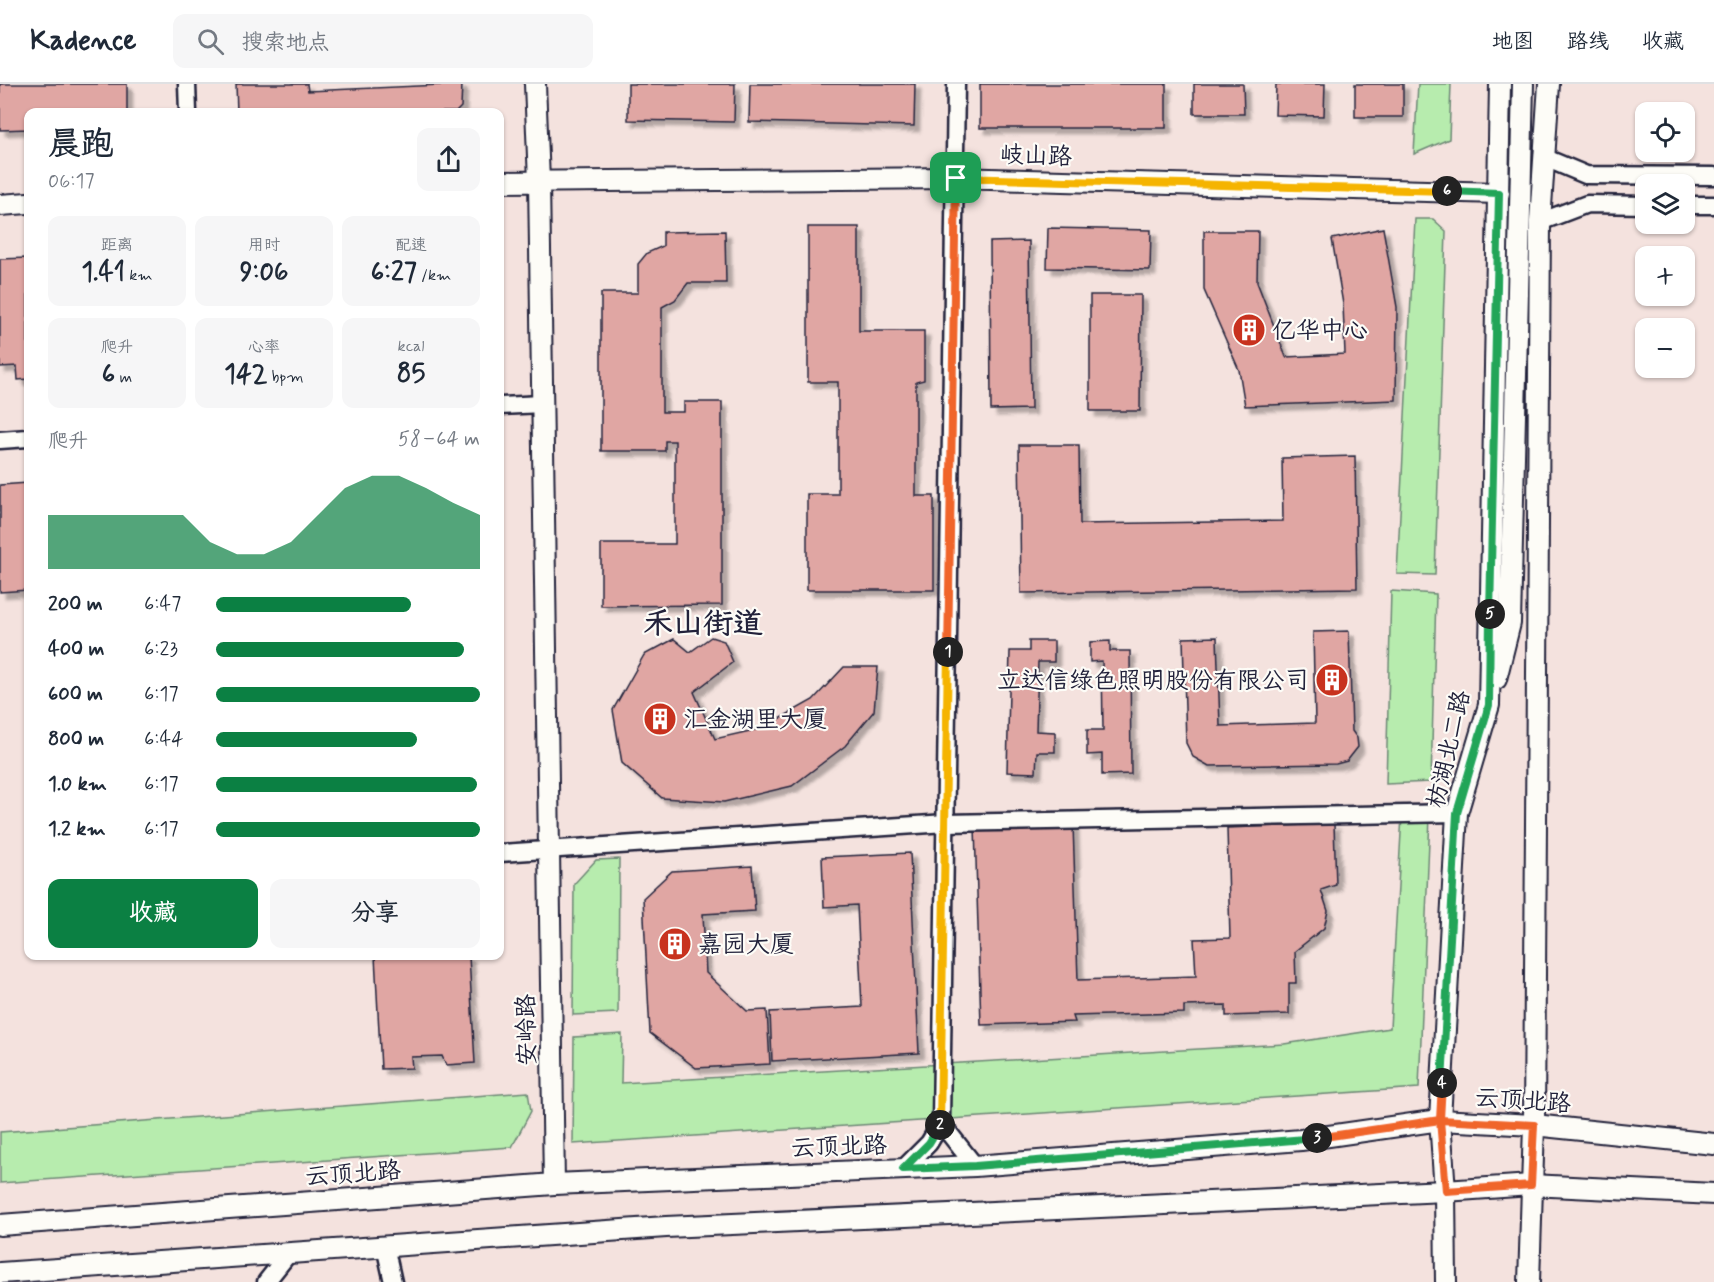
<!DOCTYPE html>
<html lang="zh">
<head>
<meta charset="utf-8">
<style>
  :root { --surface:#fff; --page:#f6f6f7; --text:#1f2937; --muted:#747a83; --line:#e0e1e3; --accent:#0b8043 }
  body { margin:0; font-family:Mynerve,"LXGW WenKai TC",sans-serif; background:var(--page); color:var(--text); height:100vh; display:flex; flex-direction:column; font-size:22px; white-space:nowrap }
  * { box-sizing:border-box; margin:0 }
  p { font-size:20px; color:var(--muted) }
  .icon { flex:none; width:33px; height:33px; fill:none; stroke:currentColor; stroke-width:2; stroke-linecap:round; stroke-linejoin:round }
  .map { position:relative; flex:1; overflow:hidden }
  .drawer { position:absolute; left:24px; top:24px; width:480px; height:852px; display:flex; flex-direction:column; background:var(--surface); border-radius:12px; box-shadow:0 2px 4px #0004 }
  .drawer>* { flex:none }
  .fabs { position:absolute; left:1635px; top:18px; display:grid; gap:12px }
  .fabs a { display:grid; place-items:center; width:60px; height:60px; border-radius:12px; background:var(--surface); box-shadow:0 2px 4px #0004; font-size:30px }
  .pin { position:absolute; display:grid; place-items:center; width:51px; height:51px; color:#fff; margin:-26px; border-radius:12px; box-shadow:0 3px 9px #0006 }
  .km { position:absolute; width:30px; height:30px; margin:-15px; border-radius:50%; background:#222; color:#fff; font-size:16px; line-height:30px; text-align:center }
  .round { display:grid; place-items:center; flex:none; width:63px; height:63px; border-radius:12px; background:var(--page) }
  .headline { display:flex; align-items:center; justify-content:space-between; height:102px; padding:0 24px }
  h1 { font-size:33px; font-weight:700; line-height:45px }
  .stats { display:grid; grid-template-columns:repeat(3,1fr); gap:9px; height:102px; padding:6px 24px }
  .stats div { display:grid; align-content:center; border-radius:12px; background:var(--page); text-align:center }
  .stats b { font-size:26px; font-weight:700 }
  .stats small { font-size:16px; font-weight:400 }
  .stats p { font-size:16px }
  .chart { height:168px; padding:12px 24px }
  .chart p { display:flex; justify-content:space-between }
  .chart svg { width:100%; height:108px; margin-top:6px; fill:var(--accent); opacity:.7 }
  .primary-button { display:flex; gap:12px; margin-top:auto; padding:12px 24px }
  .primary-button a { flex:1; height:69px; border-radius:12px; background:var(--accent); color:#fff; font-size:24px; font-weight:700; line-height:69px; text-align:center }
  .primary-button a+a { background:var(--page); color:var(--text) }
  ul { padding:0 24px; list-style:none; font-size:20px }
  li { display:grid; grid-template-columns:96px 72px 1fr; align-items:center; height:45px }
  li i { height:15px; border-radius:8px; background:var(--accent) }
  header { display:flex; align-items:center; gap:36px; box-sizing:border-box; height:84px; padding:0 30px; background:var(--surface); border-bottom:2px solid var(--line) }
  header strong { font-size:28px }
  nav { display:flex; gap:33px; margin-inline-start:auto; font-size:21px }
  .search { width:420px; height:54px; background:var(--page); display:flex; align-items:center; gap:15px; box-sizing:border-box; padding:0 21px; border-radius:12px; color:var(--muted); font-size:22px }
  .map>svg:first-child { display:block }
  .green { fill:#b7ecae; stroke:#6c8774; stroke-width:1.5 }
  .building { fill:#e0a6a3; stroke:#22223b; stroke-width:1.5; filter:url(#shadow) }
  .lines { fill:none; stroke-linecap:round; stroke-linejoin:round }
  .minor-casing { stroke:#22223b; stroke-width:21 }
  .major-casing { stroke:#22223b; stroke-width:24 }
  .minor { stroke:#fdfcf7; stroke-width:16 }
  .major { stroke:#fdfcf7; stroke-width:20 }
  .split-1-casing { stroke:#fff; stroke-width:12 }
  .split-2-casing { stroke:#fff; stroke-width:12 }
  .split-3-casing { stroke:#fff; stroke-width:12 }
  .split-4-casing { stroke:#fff; stroke-width:12 }
  .split-5-casing { stroke:#fff; stroke-width:12 }
  .split-6-casing { stroke:#fff; stroke-width:12 }
  .split-7-casing { stroke:#fff; stroke-width:12 }
  .split-1 { stroke:#f0652b; stroke-width:8 }
  .split-2 { stroke:#f5b400; stroke-width:8 }
  .split-3 { stroke:#22a559; stroke-width:8 }
  .split-4 { stroke:#f0652b; stroke-width:8 }
  .split-5 { stroke:#22a559; stroke-width:8 }
  .split-6 { stroke:#22a559; stroke-width:8 }
  .split-7 { stroke:#f5b400; stroke-width:8 }
  .labels { text-anchor:middle; stroke-width:4.5; stroke-linejoin:round; paint-order:stroke }
  .street-label { font-size:24px; fill:#22223b; stroke:#fdfcf7 }
  .poi-label { font-size:24px; fill:#22223b; stroke:#fdfcf7; text-anchor:start }
  .district-label { font-size:30px; font-weight:bold; fill:#22223b; stroke:#fdfcf7 }
</style>
</head>
<body>
<header>
<strong>Kadence</strong>
<div class="search"><svg class="icon" aria-label="search" viewBox="0 0 24 24"><circle cx="10" cy="10" r="6"/><path d="M15 15l6 6"/></svg>搜索地点</div>
<nav><a>地图</a><a>路线</a><a>收藏</a></nav>
</header>
<div class="map">
<svg width="1714" height="1198" viewBox="0 0 1714 1198">
  <defs>
    <filter id="shadow"><feDropShadow dx="5.5" dy="5.5" stdDeviation="1.5" flood-color="#0004"/></filter>
  </defs>
  <rect width="100%" height="100%" fill="#f4e2de"/>
  <filter id="ink" filterUnits="userSpaceOnUse"><feTurbulence type="fractalNoise" baseFrequency=".0167" numOctaves="2"/><feDisplacementMap in="SourceGraphic" scale="12" xChannelSelector="R" yChannelSelector="G"/><feConvolveMatrix kernelMatrix="1 2 1 2 8 2 1 2 1" color-interpolation-filters="sRGB"/></filter>
  <g filter="url(#ink)">
    <g class="green">
      <polygon points="1418,0 1451,0 1449,55 1414,70"/>
      <polygon points="1415,135 1433,135 1446,147 1435,491 1397,490"/>
      <polygon points="1391,507 1436,510 1431,698 1386,700"/>
      <polygon points="1402,731 1430,732 1419,1004 573,1060 574,953 622,950 621,999 1284,960 1390,944"/>
      <polygon points="619,775 618,929 573,931 574,800 596,776"/>
      <polygon points="528,1008 531,1027 512,1063 0,1099 0,1048"/>
    </g>
    <g class="building">
      <polygon points="0,0 127,0 127,28 28,28 28,45 0,46"/>
      <polygon points="236,0 307,0 308,7 462,0 461,23 456,28 237,28"/>
      <polygon points="628,0 735,0 734,38 628,36"/>
      <polygon points="750,0 915,0 914,42 749,38"/>
      <rect x="980" y="0" width="186" height="44"/>
      <polygon points="1194,0 1243,0 1244,30 1194,30"/>
      <polygon points="1276,0 1325,0 1324,32 1275,31"/>
      <rect x="1355" y="0" width="48" height="33"/>
      <polygon points="808,143 859,143 859,247 924,247 924,296 916,298 916,412 934,412 934,506 807,506 807,410 838,410 838,298 808,298"/>
      <polygon points="1048,144 1151,146 1150,186 1047,184"/>
      <polygon points="1383,144 1397,223 1396,316 1245,322 1239,286 1204,206 1204,147 1258,147 1257,198 1286,273 1345,270 1343,220 1332,155"/>
      <polygon points="725,147 726,199 688,199 675,216 662,223 662,328 684,328 684,318 722,318 722,521 601,522 601,460 675,460 675,357 665,357 665,367 601,367 601,209 638,209 638,180 647,169 663,162 663,148"/>
      <polygon points="1029,157 1031,325 991,326 990,158"/>
      <polygon points="28,174 28,295 18,296 17,282 0,283 0,175"/>
      <polygon points="1090,211 1141,211 1140,327 1090,327"/>
      <polygon points="1019,361 1079,361 1080,440 1283,437 1282,374 1355,372 1357,504 1021,509"/>
      <polygon points="28,399 28,506 0,508 0,401"/>
      <polygon points="1349,547 1352,647 1357,654 1358,663 1347,677 1336,680 1209,682 1193,673 1186,659 1183,554 1217,553 1220,642 1315,639 1313,548"/>
      <polygon points="711,553 724,557 733,578 694,608 715,655 763,644 813,616 844,583 878,583 874,627 845,662 792,702 724,718 662,714 622,679 613,626 644,571 674,555 690,568"/>
      <polygon points="1029,557 1054,557 1054,578 1038,578 1036,647 1055,648 1055,668 1037,668 1036,689 1007,688 1010,567 1029,567"/>
      <polygon points="1110,557 1110,567 1130,567 1131,690 1102,691 1102,670 1087,671 1087,646 1103,646 1102,577 1090,578 1090,558"/>
      <polygon points="1073,740 1078,896 1196,892 1194,855 1230,854 1227,744 1334,740 1336,801 1321,806 1328,827 1324,844 1295,867 1296,899 1289,899 1289,930 1226,932 1226,921 1184,922 1184,929 1073,932 1075,938 981,941 975,743"/>
      <polygon points="910,769 919,969 772,977 770,928 862,923 857,821 824,823 822,773"/>
      <polygon points="752,782 755,827 703,830 706,889 747,927 767,926 770,980 696,984 650,949 643,814 672,787"/>
      <polygon points="375,872 469,872 475,979 446,981 442,972 411,973 412,984 381,985"/>
    </g>
    <g class="lines">
      <g class="minor-casing">
        <g id="minor">
          <polyline points="187,0 188,28"/>
          <polyline points="1543,73 1586,91 1714,92"/>
          <polyline points="1684,121 1714,121"/>
          <polyline points="1540,138 1587,120 1646,121"/>
          <polyline points="500,322 542,320"/>
          <polyline points="0,356 28,354"/>
          <polyline points="500,769 946,739 1457,729"/>
          <polyline points="941,1039 975,1082"/>
          <polyline points="903,1085 929,1059 941,1039 956,0"/>
          <polyline points="385,1162 393,1198"/>
          <polyline points="266,1198 289,1169"/>
        </g>
      </g>
      <g class="major-casing">
        <g id="major">
          <polyline points="535,0 539,97 554,1100"/>
          <polyline points="500,98 956,94 1499,109"/>
          <polyline points="0,121 28,119"/>
          <polyline points="1496,595 1510,539 1523,0"/>
          <polyline points="0,1141 554,1100 975,1082 1301,1056 1440,1036 1534,1041 1714,1060"/>
          <polyline points="0,1189 666,1143 1445,1107 1531,1101 1714,1110"/>
          <polyline points="1446,1198 1445,1107 1440,1036 1457,729 1489,621 1500,0"/>
          <polyline points="1529,1198 1534,1041 1540,138 1549,0"/>
        </g>
      </g>
      <use href="#minor" class="minor"/>
      <use href="#major" class="major"/>
    </g>
  </g>
  <g class="lines" filter="url(#ink)">
    <g class="split-1-casing">
      <polyline id="split-1" points="948,568 956,94"/>
    </g>
    <g class="split-2-casing">
      <polyline id="split-2" points="940,1041 948,568"/>
    </g>
    <g class="split-3-casing">
      <polyline id="split-3" points="940,1041 929,1059 903,1085 975,1082 1317,1054"/>
    </g>
    <g class="split-4-casing">
      <polyline id="split-4" points="1317,1054 1440,1036 1534,1041 1531,1101 1446,1107 1440,1036 1442,999"/>
    </g>
    <g class="split-5-casing">
      <polyline id="split-5" points="1442,999 1457,729 1489,621 1490,530"/>
    </g>
    <g class="split-6-casing">
      <polyline id="split-6" points="1447,107 1499,109 1490,530"/>
    </g>
    <g class="split-7-casing">
      <polyline id="split-7" points="956,94 1447,107"/>
    </g>
    <use href="#split-1" class="split-1"/>
    <use href="#split-2" class="split-2"/>
    <use href="#split-3" class="split-3"/>
    <use href="#split-4" class="split-4"/>
    <use href="#split-5" class="split-5"/>
    <use href="#split-6" class="split-6"/>
    <use href="#split-7" class="split-7"/>
  </g>
  <defs>
    <g id="building-disc" transform="scale(1.725)"><circle r="9.5" fill="#c8321e" stroke="#fdfcf7"/><path d="M-4-6H4V6H1V3H-1V6H-4ZM-2.5-4.3h1.7v1.8h-1.7ZM.8-4.3h1.7v1.8H.8ZM-2.5-1h1.7V.8h-1.7ZM.8-1h1.7V.8H.8Z" fill="#fff"/></g>
  </defs>
  <g fill-rule="evenodd">
    <use href="#building-disc" x="1249" y="246"/>
    <use href="#building-disc" x="1332" y="596"/>
    <use href="#building-disc" x="660" y="635"/>
    <use href="#building-disc" x="675" y="860"/>
  </g>
  <g class="labels">
    <g class="street-label">
      <text transform="translate(1036 71) rotate(2)" y="8">岐山路</text>
      <text transform="translate(1448 665) rotate(-77)" y="8">枋湖北二路</text>
      <text transform="translate(526 946) rotate(-91)" y="8">安岭路</text>
      <text transform="translate(1523 1016) rotate(4)" y="8">云顶北路</text>
      <text transform="translate(839 1062) rotate(-2)" y="8">云顶北路</text>
      <text transform="translate(353 1089) rotate(-4)" y="8">云顶北路</text>
    </g>
    <g class="poi-label">
      <text x="1272" y="254">亿华中心</text>
      <text x="1309" y="604" text-anchor="end">立达信绿色照明股份有限公司</text>
      <text x="683" y="643">汇金湖里大厦</text>
      <text x="698" y="868">嘉园大厦</text>
    </g>
    <g class="district-label">
      <text x="703" y="549">禾山街道</text>
    </g>
  </g>
</svg>
<div class="fabs">
<a><svg class="icon" aria-label="locate" viewBox="0 0 24 24"><circle cx="12" cy="12" r="6"/><path d="M12 2v4M12 18v4M2 12h4M18 12h4"/></svg></a>
<a><svg class="icon" aria-label="layers" viewBox="0 0 24 24"><path d="M12 4l9 5-9 5-9-5zM3 14l9 5 9-5"/></svg></a>
<a>+</a>
<a>−</a>
</div>
<div class="pin" style="left:956px;top:94px;background:#1e9e55"><svg class="icon" aria-label="arrive" viewBox="0 0 24 24"><path d="M6 21V4h12l-3 4 3 4H6"/></svg></div>
<b class="km" style="left:948px;top:568px">1</b>
<b class="km" style="left:940px;top:1041px">2</b>
<b class="km" style="left:1317px;top:1054px">3</b>
<b class="km" style="left:1442px;top:999px">4</b>
<b class="km" style="left:1490px;top:530px">5</b>
<b class="km" style="left:1447px;top:107px">6</b>
<section class="drawer">
<div class="headline"><div><h1>晨跑</h1><p>06:17</p></div><a class="round"><svg class="icon" aria-label="share" viewBox="0 0 24 24"><path d="M12 15V3M7 8l5-5 5 5M5 13v7h14v-7"/></svg></a></div>
<div class="stats">
<div><p>距离</p><b>1.41<small> km</small></b></div>
<div><p>用时</p><b>9:06</b></div>
<div><p>配速</p><b>6:27<small> /km</small></b></div>
</div>
<div class="stats">
<div><p>爬升</p><b>6<small> m</small></b></div>
<div><p>心率</p><b>142<small> bpm</small></b></div>
<div><p>kcal</p><b>85</b></div>
</div>
<div class="chart"><p><span>爬升</span>58–64 m</p>
<svg viewBox="0 0 160 44" preserveAspectRatio="none"><path d="M0 44V22L10 22L20 22L30 22L40 22L50 22L60 33L70 38L80 38L90 33L100 22L110 11L120 6L130 6L140 11L150 17L160 22V44z"/></svg>
</div>
<ul>
<li><b>200 m</b>6:47<i style="width:74%"></i></li>
<li><b>400 m</b>6:23<i style="width:94%"></i></li>
<li><b>600 m</b>6:17<i style="width:100%"></i></li>
<li><b>800 m</b>6:44<i style="width:76%"></i></li>
<li><b>1.0 km</b>6:17<i style="width:99%"></i></li>
<li><b>1.2 km</b>6:17<i style="width:100%"></i></li>
</ul>
<div class="primary-button"><a>收藏</a><a>分享</a></div>
</section>
</div>
</body>
</html>
